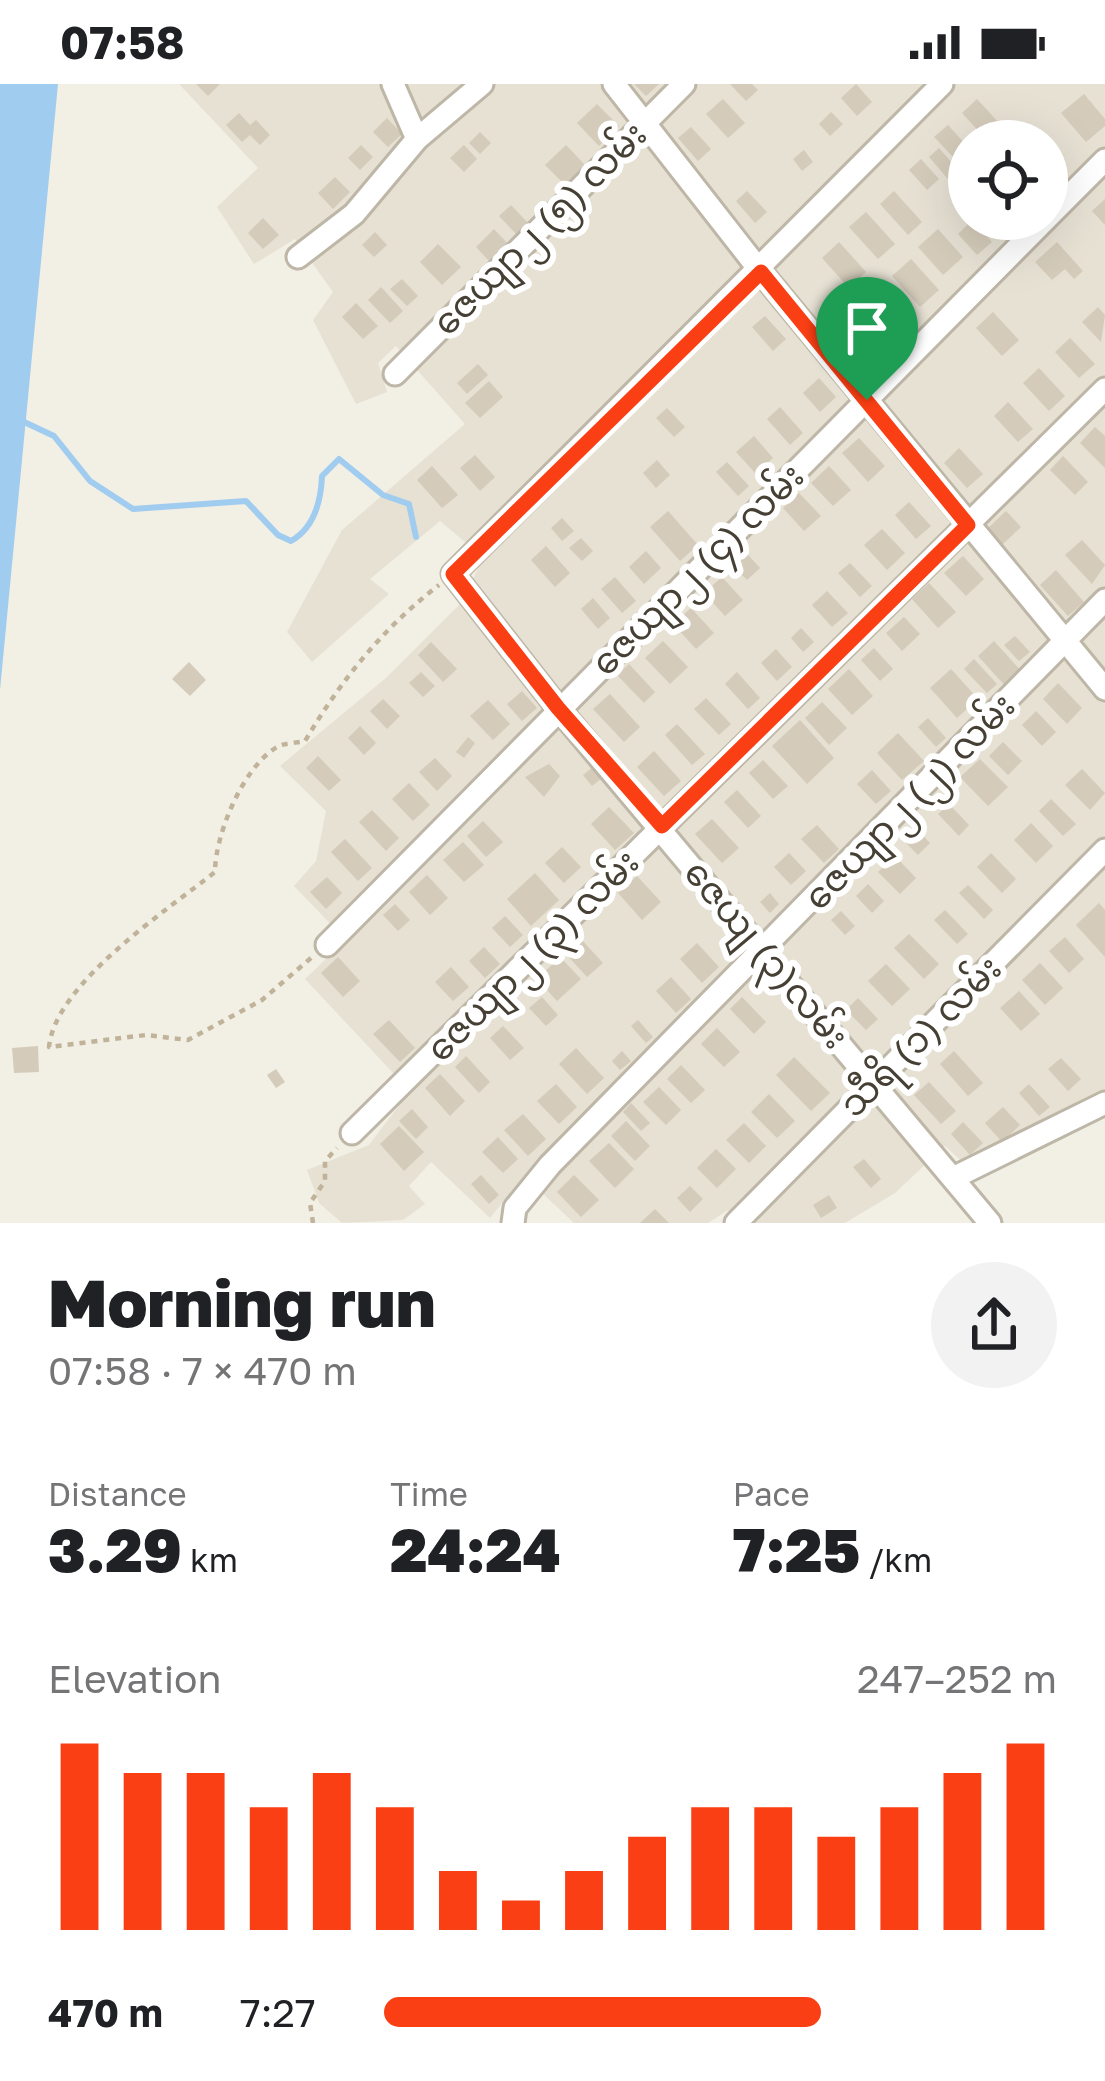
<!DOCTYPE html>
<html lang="en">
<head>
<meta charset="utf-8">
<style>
  :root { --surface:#fff; --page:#f2f2f2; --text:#202124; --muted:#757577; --accent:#fa3f14 }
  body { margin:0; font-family:"Golos Text","Noto Sans Myanmar",sans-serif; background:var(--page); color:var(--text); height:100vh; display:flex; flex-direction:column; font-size:45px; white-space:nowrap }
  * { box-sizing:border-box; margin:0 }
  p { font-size:39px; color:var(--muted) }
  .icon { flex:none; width:66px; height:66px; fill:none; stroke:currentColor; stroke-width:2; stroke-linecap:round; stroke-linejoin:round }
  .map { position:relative; height:1139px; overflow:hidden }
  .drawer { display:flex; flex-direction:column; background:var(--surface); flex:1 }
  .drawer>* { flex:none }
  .fabs { position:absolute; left:948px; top:36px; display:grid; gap:24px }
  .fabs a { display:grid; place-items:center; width:120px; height:120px; border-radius:50%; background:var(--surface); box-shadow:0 12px 48px #0002; font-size:60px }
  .pin { position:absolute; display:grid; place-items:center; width:102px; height:102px; color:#fff; margin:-123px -51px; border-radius:50% 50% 50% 0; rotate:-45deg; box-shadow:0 0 12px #0007 }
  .pin .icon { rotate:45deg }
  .round { display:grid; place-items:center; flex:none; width:126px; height:126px; border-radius:63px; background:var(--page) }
  .headline { display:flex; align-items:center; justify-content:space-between; height:204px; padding:0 48px }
  h1 { font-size:66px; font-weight:800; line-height:90px }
  .metrics { display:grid; grid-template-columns:repeat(3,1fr); gap:18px; height:204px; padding:12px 48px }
  .metrics div { display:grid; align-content:center }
  .metrics b { font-size:60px; font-weight:800 }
  .metrics small { font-size:33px; font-weight:400 }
  .metrics p { font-size:33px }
  .chart { height:336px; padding:24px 48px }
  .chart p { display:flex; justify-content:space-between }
  .chart svg { width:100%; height:216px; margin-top:12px; stroke:var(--accent); stroke-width:6 }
  ul { padding:0 48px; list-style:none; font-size:39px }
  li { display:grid; grid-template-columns:192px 144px 1fr; align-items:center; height:90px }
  li i { height:30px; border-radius:15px; background:var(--accent) }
  .status { display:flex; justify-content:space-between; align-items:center; height:84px; padding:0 60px; background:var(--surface); direction:ltr }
  .status svg { height:33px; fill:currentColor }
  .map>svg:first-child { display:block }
  .residential { fill:#e6e1d3; fill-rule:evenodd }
  .water { fill:#a0ccf0 }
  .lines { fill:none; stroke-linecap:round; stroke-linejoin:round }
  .stream { stroke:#a0ccf0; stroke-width:6 }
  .building { fill:#d4cbba }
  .minor-casing { stroke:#beb7a7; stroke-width:27 }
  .path { stroke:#c0b399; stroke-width:4.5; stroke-dasharray:6 6; stroke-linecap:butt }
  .minor { stroke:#fff; stroke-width:21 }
  .route-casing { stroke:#fff; stroke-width:24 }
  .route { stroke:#fa3f14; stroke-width:15 }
  .labels { text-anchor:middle; stroke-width:12; stroke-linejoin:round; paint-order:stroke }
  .street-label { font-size:36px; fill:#453f34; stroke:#fff }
</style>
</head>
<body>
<div class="status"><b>07:58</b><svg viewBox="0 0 49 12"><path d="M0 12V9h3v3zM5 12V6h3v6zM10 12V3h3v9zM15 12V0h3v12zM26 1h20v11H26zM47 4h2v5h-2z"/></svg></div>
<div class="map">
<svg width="1105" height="1139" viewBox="0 0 1105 1139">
  <rect width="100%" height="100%" fill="#f2efe5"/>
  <path class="residential" d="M179,0H1105V1015L1100,1007L965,1080L945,1062L895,1109L845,1139H738L728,1126L708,1139H574L524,1092L490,1134L431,1078L409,1102L425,1120L403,1136L342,1139L319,1119L307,1086L369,1061L410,1007L305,895L346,856L294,802L316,777L326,727L280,682L387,593L458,522L484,474L440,437L370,495L389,510L312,578L287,548L342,446L465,340L396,262L378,279L387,308L356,320L313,236L333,208L295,155L254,180L217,123L258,84ZM969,57H1047V135H969Z"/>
  <polygon class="water" points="0,0 58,0 0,606"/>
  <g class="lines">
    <path class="stream" d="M22,337L54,352L90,397L133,425L246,417L278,451L291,457C314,444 321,417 322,392L339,375L383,411L409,420L416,453"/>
  </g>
  <g class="building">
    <polygon points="196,0 220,0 208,12"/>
    <polygon points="634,0 659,0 646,12"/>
    <polygon points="730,0 752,0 758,6 746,17"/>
    <polygon points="856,0 872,18 857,32 841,14"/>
    <polygon points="1084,10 1105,35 1105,42 1086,58 1061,29"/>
    <polygon points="723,15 745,39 728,54 706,30"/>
    <polygon points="977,15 1000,40 984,53 962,29"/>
    <polygon points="597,20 619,42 599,62 577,39"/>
    <polygon points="831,28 843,40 830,52 819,40"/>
    <polygon points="239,29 250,41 256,36 270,51 260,61 250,51 242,58 226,41"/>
    <polygon points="387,34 402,50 388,63 373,48"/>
    <polygon points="948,41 969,64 957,77 934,53"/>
    <polygon points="691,43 711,65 698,77 678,54"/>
    <polygon points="480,48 491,59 480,70 469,59"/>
    <polygon points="361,61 373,73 360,86 348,74"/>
    <polygon points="464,61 477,75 464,88 450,74"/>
    <polygon points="566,61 585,81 565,101 545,81"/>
    <polygon points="939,64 958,86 948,95 929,73"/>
    <polygon points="804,66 813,78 802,87 793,75"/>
    <polygon points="921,75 939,95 927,106 909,86"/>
    <polygon points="335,93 350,108 333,125 318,109"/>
    <polygon points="747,107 767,128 755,139 736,117"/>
    <polygon points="894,107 922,138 908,151 880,120"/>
    <polygon points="1105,115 1105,141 1092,127"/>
    <polygon points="511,121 528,139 516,150 499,132"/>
    <polygon points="866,128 895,160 878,175 849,143"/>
    <polygon points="263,134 279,151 263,165 248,149"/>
    <polygon points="972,136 992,158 977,171 958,150"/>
    <polygon points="494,145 510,162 491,179 476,163"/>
    <polygon points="938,145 963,173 943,191 918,163"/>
    <polygon points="375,148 387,161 374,173 362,161"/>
    <polygon points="839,158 866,188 849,204 822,174"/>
    <polygon points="1057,158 1083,187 1074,195 1065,185 1052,196 1035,178"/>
    <polygon points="438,160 461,183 442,201 420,178"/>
    <polygon points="911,175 939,206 920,223 892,192"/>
    <polygon points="402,195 418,212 407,222 390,205"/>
    <polygon points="381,203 403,227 390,239 368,216"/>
    <polygon points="356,219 378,242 363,255 342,233"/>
    <polygon points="1098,223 1105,231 1101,258 1082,238"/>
    <polygon points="993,228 1019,256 1002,272 976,244"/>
    <polygon points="765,232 786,255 773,267 752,243"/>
    <polygon points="1070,254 1095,280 1079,294 1055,268"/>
    <polygon points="871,256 882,269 865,284 854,272"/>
    <polygon points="478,280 488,291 467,310 457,299"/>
    <polygon points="1039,284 1065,312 1049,327 1023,299"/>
    <polygon points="819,294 836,313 820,328 803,309"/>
    <polygon points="489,297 503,313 480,334 465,319"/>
    <polygon points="1008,318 1033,345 1018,358 994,332"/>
    <polygon points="780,323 803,349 790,361 767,335"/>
    <polygon points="667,324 685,343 674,353 656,334"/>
    <polygon points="1095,343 1105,352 1105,384 1080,359"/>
    <polygon points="754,352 773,374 756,390 736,368"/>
    <polygon points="859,354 885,382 868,398 842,369"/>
    <polygon points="959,364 983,390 967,404 944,379"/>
    <polygon points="475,371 495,393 480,407 460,384"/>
    <polygon points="1063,372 1088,398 1075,411 1050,386"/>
    <polygon points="657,376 670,391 656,404 643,389"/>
    <polygon points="727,378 749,402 738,412 716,388"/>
    <polygon points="432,382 458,411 442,424 417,396"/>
    <polygon points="829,382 851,406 833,422 811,399"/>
    <polygon points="799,409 821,432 804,447 783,424"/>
    <polygon points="909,418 931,442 916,455 895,431"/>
    <polygon points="668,427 698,461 680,477 650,443"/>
    <polygon points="1006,427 1021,443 1002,461 987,445"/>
    <polygon points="562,434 574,447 562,457 551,444"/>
    <polygon points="882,445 905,469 887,486 864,461"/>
    <polygon points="581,454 593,467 582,477 569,464"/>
    <polygon points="1082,456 1105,481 1092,500 1065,471"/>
    <polygon points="546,462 570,489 555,503 531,476"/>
    <polygon points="741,463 760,484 747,496 728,476"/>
    <polygon points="646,467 661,484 644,500 629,483"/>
    <polygon points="963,472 984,495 966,512 944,489"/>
    <polygon points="850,479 872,502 860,513 838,489"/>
    <polygon points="1056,486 1084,518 1068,532 1040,501"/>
    <polygon points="615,493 636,517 622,529 601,505"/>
    <polygon points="722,493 743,516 725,532 704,509"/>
    <polygon points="929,499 956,528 938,544 912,515"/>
    <polygon points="827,507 848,529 832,543 812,521"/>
    <polygon points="593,514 610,534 598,545 581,525"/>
    <polygon points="691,524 714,549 696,565 673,540"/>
    <polygon points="904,533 920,550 902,567 886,549"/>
    <polygon points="801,544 814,558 803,568 791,554"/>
    <polygon points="1015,552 1030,568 1019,577 1004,561"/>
    <polygon points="663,557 688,583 670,600 645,574"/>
    <polygon points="994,557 1023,589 1007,604 978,572"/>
    <polygon points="431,558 457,585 443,598 418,571"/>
    <polygon points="874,564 893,585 880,597 861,576"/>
    <polygon points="776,565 792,583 777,597 761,579"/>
    <polygon points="974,575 997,600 987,609 964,585"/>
    <polygon points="189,578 206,596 190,612 172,595"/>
    <polygon points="629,580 655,608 644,619 617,591"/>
    <polygon points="849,585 873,612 852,631 828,605"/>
    <polygon points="951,585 978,615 957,634 930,604"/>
    <polygon points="421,588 435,602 423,613 409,599"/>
    <polygon points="737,588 760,614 748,625 725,600"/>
    <polygon points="1058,599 1082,624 1067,640 1043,615"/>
    <polygon points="522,607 537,624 522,637 507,620"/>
    <polygon points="610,610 640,643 624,658 593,625"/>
    <polygon points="706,614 731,640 719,651 694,625"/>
    <polygon points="383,615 400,632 387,645 370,627"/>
    <polygon points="488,616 510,640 493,656 470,632"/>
    <polygon points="822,618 847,644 829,661 805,634"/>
    <polygon points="1036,627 1056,648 1042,662 1022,641"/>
    <polygon points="928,634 946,654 936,663 918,643"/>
    <polygon points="800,636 834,674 807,700 772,662"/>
    <polygon points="677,640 705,670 692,681 665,651"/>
    <polygon points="360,642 376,659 364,671 348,654"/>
    <polygon points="898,649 924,677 902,696 877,669"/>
    <polygon points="468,653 475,659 464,674 456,668"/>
    <polygon points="1003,658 1022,677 1008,691 989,672"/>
    <polygon points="654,667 681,697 664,712 637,683"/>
    <polygon points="318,672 341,696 329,707 306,684"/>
    <polygon points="435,674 452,692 437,707 419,688"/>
    <polygon points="980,675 1008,703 988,722 960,693"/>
    <polygon points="763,676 788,702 773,715 749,689"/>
    <polygon points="549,680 560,692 544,713 525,693"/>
    <polygon points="593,683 602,694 592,702 583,691"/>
    <polygon points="1082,685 1105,709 1090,726 1065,701"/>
    <polygon points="872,686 891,707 876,720 857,700"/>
    <polygon points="409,699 430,721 413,737 392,715"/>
    <polygon points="737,706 761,732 748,744 724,718"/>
    <polygon points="1051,715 1076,740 1063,752 1039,727"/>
    <polygon points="949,720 969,741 959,752 938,730"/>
    <polygon points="609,723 634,749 615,766 591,740"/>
    <polygon points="372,726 399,754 386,767 359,738"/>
    <polygon points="712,735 739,764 722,779 695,750"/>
    <polygon points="483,737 503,758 486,773 467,752"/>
    <polygon points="1031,739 1053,762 1036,779 1014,756"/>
    <polygon points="817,741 839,765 824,779 801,755"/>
    <polygon points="917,745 930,759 918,771 904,757"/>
    <polygon points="345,755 372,784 358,797 331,768"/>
    <polygon points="463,758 484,781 464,798 443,776"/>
    <polygon points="562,763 581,783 564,799 545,779"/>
    <polygon points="789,769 806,787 791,801 774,783"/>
    <polygon points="991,769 1016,795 1002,809 977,783"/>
    <polygon points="895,772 916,794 900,810 878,788"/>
    <polygon points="535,789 559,816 531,842 507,815"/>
    <polygon points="427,791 448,814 430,831 409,808"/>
    <polygon points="637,792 661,818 642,836 618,809"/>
    <polygon points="327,793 342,809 326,825 310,808"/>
    <polygon points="868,800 884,817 872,829 856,812"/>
    <polygon points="968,801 993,826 984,835 959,809"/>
    <polygon points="770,809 779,820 770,829 760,818"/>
    <polygon points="1099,819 1105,826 1105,873 1076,841"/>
    <polygon points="395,820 410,836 398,847 383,831"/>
    <polygon points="945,826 968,850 957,860 934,836"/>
    <polygon points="841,827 855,842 845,851 831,836"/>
    <polygon points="505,832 523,851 510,863 492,844"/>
    <polygon points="909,850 939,880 924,895 894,864"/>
    <polygon points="1065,853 1084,875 1069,889 1049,867"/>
    <polygon points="581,855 603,879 587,893 565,869"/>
    <polygon points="697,859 719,883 702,899 680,875"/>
    <polygon points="484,863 500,880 485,894 469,877"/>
    <polygon points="338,873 360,897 343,913 321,889"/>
    <polygon points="560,873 581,895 557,917 537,895"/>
    <polygon points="1040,879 1063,904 1045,921 1022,896"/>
    <polygon points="886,880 910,905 892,922 868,897"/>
    <polygon points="451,883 469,903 453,917 435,898"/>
    <polygon points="671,893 691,915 676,929 656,907"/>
    <polygon points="1019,907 1040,930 1021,947 1000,924"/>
    <polygon points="542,913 558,931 546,942 529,924"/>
    <polygon points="742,913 766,938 754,950 730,925"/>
    <polygon points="858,914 878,935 866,946 846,926"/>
    <polygon points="389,936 415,964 400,978 373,950"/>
    <polygon points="638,936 653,953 646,959 631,942"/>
    <polygon points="503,942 524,964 510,976 490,954"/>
    <polygon points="717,944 740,968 724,983 701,960"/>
    <polygon points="38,962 39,988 14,989 12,964"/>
    <polygon points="576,964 604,994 587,1010 559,980"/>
    <polygon points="622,967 631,977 620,986 612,977"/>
    <polygon points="954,967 983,999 968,1012 940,980"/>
    <polygon points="466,972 490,998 479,1009 455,983"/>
    <polygon points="794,973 830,1009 811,1027 776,991"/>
    <polygon points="1061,974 1081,995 1068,1007 1048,985"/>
    <polygon points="681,981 705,1006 691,1019 667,995"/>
    <polygon points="276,985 285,998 276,1004 267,991"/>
    <polygon points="440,990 465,1017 450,1032 425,1004"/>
    <polygon points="929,998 956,1027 941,1040 914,1011"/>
    <polygon points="556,1000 577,1023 559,1040 537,1017"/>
    <polygon points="1029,1000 1050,1023 1039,1032 1019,1009"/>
    <polygon points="659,1003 681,1026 666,1041 643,1018"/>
    <polygon points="769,1010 795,1037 777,1054 751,1028"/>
    <polygon points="631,1019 650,1039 641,1047 623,1028"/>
    <polygon points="1003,1023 1020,1041 1002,1058 985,1039"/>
    <polygon points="412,1025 428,1043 416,1055 399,1037"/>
    <polygon points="523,1030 546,1055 528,1072 504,1046"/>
    <polygon points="626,1037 650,1062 635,1077 611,1052"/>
    <polygon points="963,1038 983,1059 970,1071 951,1050"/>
    <polygon points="744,1039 766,1062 749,1079 726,1056"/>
    <polygon points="399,1042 424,1068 404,1087 380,1060"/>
    <polygon points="498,1053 518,1075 503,1089 482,1068"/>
    <polygon points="609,1059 634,1085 615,1104 589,1077"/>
    <polygon points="716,1065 736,1085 717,1104 697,1084"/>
    <polygon points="864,1075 881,1095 871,1104 853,1083"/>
    <polygon points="481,1091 499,1111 489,1120 471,1100"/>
    <polygon points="574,1091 599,1116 581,1133 557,1108"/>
    <polygon points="690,1102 703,1115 690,1128 677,1114"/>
    <polygon points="829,1111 837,1124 821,1134 813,1121"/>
    <polygon points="655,1125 669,1139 640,1139"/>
  </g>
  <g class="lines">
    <g class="minor-casing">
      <g id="minor">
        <polyline points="393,0 417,55"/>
        <polyline points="614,0 761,188 1105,605"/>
        <polyline points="942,0 453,490 558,624 990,1139"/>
        <polyline points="1047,134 1105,76"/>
        <polyline points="298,173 354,130 417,55 482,0"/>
        <polyline points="395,290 684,0"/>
        <polyline points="327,861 1046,135"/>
        <polyline points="352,1049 1105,305"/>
        <polyline points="953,1094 1105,1019"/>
        <polyline points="513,1139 515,1124 550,1081 1105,516"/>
        <polyline points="736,1139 1105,766"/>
      </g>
    </g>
    <g class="path">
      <path d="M311,874L262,916L188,956L146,951L49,963C55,900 166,827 215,788C215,751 243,683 277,663C283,659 297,659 305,657C342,595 382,545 439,501"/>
      <polyline points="313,1139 310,1119 325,1097 325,1077 337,1064"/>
    </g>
    <use href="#minor" class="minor"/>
  </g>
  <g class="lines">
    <g class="route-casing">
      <polygon id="route" points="761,188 968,441 662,742 558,624 453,490"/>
    </g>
    <use href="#route" class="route"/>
  </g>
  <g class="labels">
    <g class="street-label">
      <text transform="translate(539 144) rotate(-45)" y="13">ဇေယျာ၂ (၅) လမ်း</text>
      <text transform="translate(697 485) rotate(-45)" y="13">ဇေယျာ၂ (၄) လမ်း</text>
      <text transform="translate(909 717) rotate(-46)" y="13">ဇေယျာ၂ (၂) လမ်း</text>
      <text transform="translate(767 870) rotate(50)" y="13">ဇေယျ (၃)လမ်း</text>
      <text transform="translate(532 871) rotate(-45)" y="13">ဇေယျာ၂ (၃) လမ်း</text>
      <text transform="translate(920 952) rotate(-45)" y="13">သီရိ (၁) လမ်း</text>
    </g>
  </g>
</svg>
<div class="fabs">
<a><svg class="icon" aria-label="locate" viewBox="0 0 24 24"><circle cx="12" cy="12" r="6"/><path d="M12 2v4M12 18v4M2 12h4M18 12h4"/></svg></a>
</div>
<div class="pin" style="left:867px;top:316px;background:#1e9e55"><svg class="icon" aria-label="arrive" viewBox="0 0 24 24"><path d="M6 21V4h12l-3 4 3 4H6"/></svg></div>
</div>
<section class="drawer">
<div class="headline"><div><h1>Morning run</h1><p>07:58 · 7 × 470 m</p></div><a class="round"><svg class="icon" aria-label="share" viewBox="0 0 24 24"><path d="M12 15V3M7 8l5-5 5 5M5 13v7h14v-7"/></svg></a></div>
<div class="metrics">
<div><p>Distance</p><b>3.29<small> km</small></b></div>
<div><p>Time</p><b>24:24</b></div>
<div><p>Pace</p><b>7:25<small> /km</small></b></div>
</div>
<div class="chart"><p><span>Elevation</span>247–252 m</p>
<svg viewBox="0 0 160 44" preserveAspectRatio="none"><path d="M5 44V6M15 44V12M25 44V12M35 44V19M45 44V12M55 44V19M65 44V32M75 44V38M85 44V32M95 44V25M105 44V19M115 44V19M125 44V25M135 44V19M145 44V12M155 44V6"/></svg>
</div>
<ul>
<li><b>470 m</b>7:27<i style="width:65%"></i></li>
</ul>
</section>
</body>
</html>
